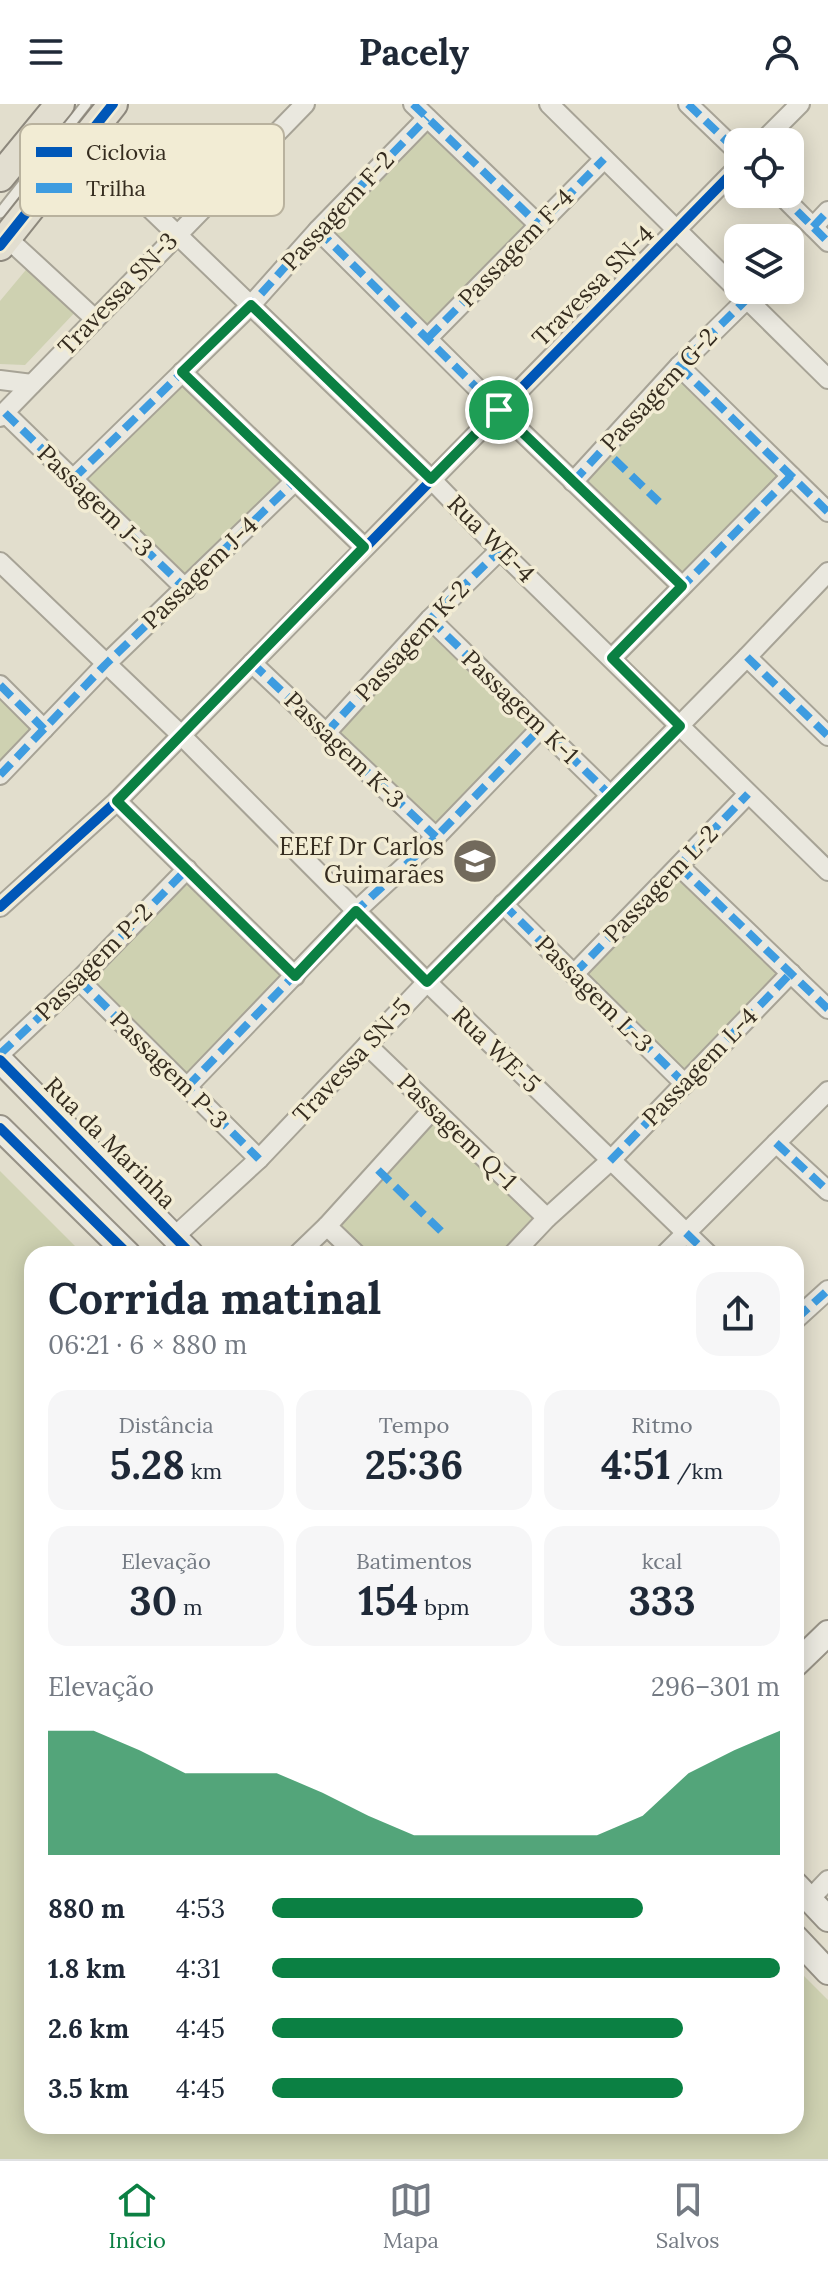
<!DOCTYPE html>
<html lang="pt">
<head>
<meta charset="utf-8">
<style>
  :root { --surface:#fff; --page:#f6f6f7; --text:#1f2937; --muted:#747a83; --line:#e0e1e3; --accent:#0b8043 }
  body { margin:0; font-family:Lora,serif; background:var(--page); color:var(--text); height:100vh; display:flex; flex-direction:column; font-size:30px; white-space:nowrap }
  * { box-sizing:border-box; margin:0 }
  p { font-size:26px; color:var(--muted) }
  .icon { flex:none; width:44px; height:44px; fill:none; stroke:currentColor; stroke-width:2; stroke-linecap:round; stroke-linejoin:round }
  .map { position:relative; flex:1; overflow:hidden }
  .panel { position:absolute; left:24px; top:1142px; width:780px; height:888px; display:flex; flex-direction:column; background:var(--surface); border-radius:24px; box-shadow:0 4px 20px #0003 }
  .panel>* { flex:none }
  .fabs { position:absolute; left:724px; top:24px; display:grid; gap:16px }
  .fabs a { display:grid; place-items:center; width:80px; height:80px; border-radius:16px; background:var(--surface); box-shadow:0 4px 20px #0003; font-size:40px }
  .pin { position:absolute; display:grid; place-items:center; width:68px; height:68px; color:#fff; margin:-34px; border:4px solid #fff; border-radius:50%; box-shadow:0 2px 8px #0007 }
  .round { display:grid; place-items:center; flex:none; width:84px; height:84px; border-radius:24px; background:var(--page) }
  .summary { display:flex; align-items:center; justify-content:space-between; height:136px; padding:0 24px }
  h1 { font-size:44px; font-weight:800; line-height:60px }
  .figures { display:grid; grid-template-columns:repeat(3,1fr); gap:12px; height:136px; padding:8px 24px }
  .figures div { display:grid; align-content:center; border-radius:20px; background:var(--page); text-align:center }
  .figures b { font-size:40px; font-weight:800 }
  .figures small { font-size:22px; font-weight:400 }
  .figures p { font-size:22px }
  .chart { height:224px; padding:16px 24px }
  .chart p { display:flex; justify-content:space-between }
  .chart svg { width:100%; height:144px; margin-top:8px; fill:var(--accent); opacity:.7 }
  ul { padding:0 24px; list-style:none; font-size:26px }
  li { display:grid; grid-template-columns:128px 96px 1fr; align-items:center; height:60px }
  li i { height:20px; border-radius:10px; background:var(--accent) }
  header { display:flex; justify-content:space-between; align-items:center; height:104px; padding:0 24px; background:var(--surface); font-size:36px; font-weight:800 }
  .tabs { display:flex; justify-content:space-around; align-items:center; height:112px; border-top:2px solid var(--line); background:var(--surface); font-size:22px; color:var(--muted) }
  .tabs a { display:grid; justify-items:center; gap:4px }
  .tabs .current { color:var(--accent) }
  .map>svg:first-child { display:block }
  .green { fill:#ced1b1 }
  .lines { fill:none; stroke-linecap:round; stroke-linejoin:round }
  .lane-casing { stroke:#a7a396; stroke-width:13 }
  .street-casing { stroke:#a7a396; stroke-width:22 }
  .secondary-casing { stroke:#979286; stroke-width:28 }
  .primary-casing { stroke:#8d887d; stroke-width:32 }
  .lane { stroke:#eae8df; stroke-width:9 }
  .street { stroke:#eae8df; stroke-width:18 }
  .secondary { stroke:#eae8df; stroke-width:24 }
  .primary { stroke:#e2ded0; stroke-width:28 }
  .quiet { stroke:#3e9ce0; stroke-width:8; stroke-dasharray:16 8; stroke-linecap:butt }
  .cycleway-casing { stroke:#f2ecd4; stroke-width:15 }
  .cycleway { stroke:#0057b8; stroke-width:10 }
  .route-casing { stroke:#fff; stroke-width:16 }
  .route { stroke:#0b8043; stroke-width:10 }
  .labels { text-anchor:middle; stroke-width:7; stroke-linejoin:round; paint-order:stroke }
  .street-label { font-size:24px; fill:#352c1f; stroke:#f2ecd4 }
  .poi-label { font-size:24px; fill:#352c1f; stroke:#f2ecd4; text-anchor:end }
  .key { fill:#f2ecd4; stroke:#b9b29e; stroke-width:2 }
  .key-label { font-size:22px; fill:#352c1f }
</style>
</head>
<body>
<header><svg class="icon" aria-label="menu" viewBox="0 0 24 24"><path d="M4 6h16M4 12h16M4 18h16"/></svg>Pacely<svg class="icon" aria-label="person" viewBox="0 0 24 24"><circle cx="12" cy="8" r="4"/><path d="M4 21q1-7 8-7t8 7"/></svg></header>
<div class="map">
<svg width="828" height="2055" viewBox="0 0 828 2055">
  <rect width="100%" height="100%" fill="#e2decd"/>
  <g class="green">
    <polygon points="427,14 538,120 428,234 318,126"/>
    <polygon points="30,161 79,204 25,261 0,260 0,197"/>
    <polygon points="679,262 791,372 682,482 573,378"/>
    <polygon points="182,268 295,377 186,485 73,375"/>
    <polygon points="430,515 541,624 436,733 326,629"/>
    <polygon points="0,581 44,625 0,671"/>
    <polygon points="679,762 791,869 685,980 574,870"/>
    <polygon points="187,765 295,872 187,983 79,876"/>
    <polygon points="433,1005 547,1114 513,1150 356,1150 327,1122"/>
    <polygon points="0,1067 83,1150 32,1150 32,2022 796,2022 796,1864 828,1896 828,2055 0,2055"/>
  </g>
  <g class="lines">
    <g class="lane-casing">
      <polyline id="lane" points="0,109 86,0"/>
    </g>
    <g class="street-casing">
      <g id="street">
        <polyline points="413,0 538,120"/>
        <polyline points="549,0 828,275"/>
        <polyline points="688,0 738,48"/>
        <polyline points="762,38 800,0"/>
        <polyline points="82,39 431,375 500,446 828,767"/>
        <polyline points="780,90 828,138"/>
        <polyline points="813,123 828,107"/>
        <polyline points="318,126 499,306 682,482"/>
        <polyline points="6,133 95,215"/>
        <polyline points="428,234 604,55"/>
        <polyline points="679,262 828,408"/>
        <polyline points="182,268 364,443"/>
        <polyline points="0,276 32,280"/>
        <polyline points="5,309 186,485"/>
        <polyline points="0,313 305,0"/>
        <polyline points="73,375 251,201 318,126 427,14"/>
        <polyline points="573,378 679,262 747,195"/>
        <polyline points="0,458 180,630 427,878 708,1150"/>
        <polyline points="430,515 610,691"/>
        <polyline points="747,553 828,632"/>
        <polyline points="612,554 791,372"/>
        <polyline points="252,559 436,733"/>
        <polyline points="0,581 44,625"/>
        <polyline points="326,629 430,515 500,446"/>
        <polyline points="0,671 105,561 295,377"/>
        <polyline points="117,697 295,872"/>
        <polyline points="679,762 828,905"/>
        <polyline points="503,800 685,980"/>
        <polyline points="0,803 117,697 738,63"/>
        <polyline points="574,870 748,690"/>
        <polyline points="79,876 259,1055"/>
        <polyline points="367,941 547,1114"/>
        <polyline points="0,950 79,876 187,765"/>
        <polyline points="187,983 356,807 436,733 541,624"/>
        <polyline points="776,1039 828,1087"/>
        <polyline points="327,1122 356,1150"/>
        <polyline points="174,1133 259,1055 427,878 747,553 828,468"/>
        <polyline points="298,1150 327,1122 433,1005"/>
        <polyline points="513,1150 547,1114 610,1057 791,869"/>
        <polyline points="665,1150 828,987"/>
        <polyline points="796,1215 828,1186"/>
        <polyline points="809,1796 828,1776"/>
      </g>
    </g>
    <g class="secondary-casing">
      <g id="secondary">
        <polyline points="0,956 191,1150"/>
        <polyline points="0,1024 128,1150"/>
        <polyline points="796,1560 828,1529"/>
        <polyline points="796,1781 828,1815"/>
        <polyline points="796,1834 828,1868"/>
      </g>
    </g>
    <g class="primary-casing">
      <g id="primary">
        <polyline points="0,73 60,0"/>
        <polyline points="0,142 113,0"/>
      </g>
    </g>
    <use href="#lane" class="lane"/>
    <use href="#street" class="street"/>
    <use href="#secondary" class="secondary"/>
    <use href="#primary" class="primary"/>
    <g class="quiet">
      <polyline points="413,0 538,120"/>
      <polyline points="688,0 738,48"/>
      <polyline points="780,90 828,138"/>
      <polyline points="813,123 828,107"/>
      <polyline points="318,126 499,306 682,482"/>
      <polyline points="428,234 604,55"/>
      <polyline points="679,262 828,408"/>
      <polyline points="182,268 364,443"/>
      <polyline points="5,309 186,485"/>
      <polyline points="614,355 659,398"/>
      <polyline points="73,375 251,201 318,126 427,14"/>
      <polyline points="573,378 679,262 747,195"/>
      <polyline points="430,515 610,691"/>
      <polyline points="747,553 828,632"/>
      <polyline points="612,554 791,372"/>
      <polyline points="252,559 436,733"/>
      <polyline points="0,581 44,625"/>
      <polyline points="326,629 430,515 500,446"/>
      <polyline points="0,671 105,561 295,377"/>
      <polyline points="117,697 295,872"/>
      <polyline points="679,762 828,905"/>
      <polyline points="503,800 685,980"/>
      <polyline points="574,870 748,690"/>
      <polyline points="79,876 259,1055"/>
      <polyline points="0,950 79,876 187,765"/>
      <polyline points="187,983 356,807 436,733 541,624"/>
      <polyline points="776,1039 828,1087"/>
      <polyline points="610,1057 791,869"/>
      <polyline points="378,1066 441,1127"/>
      <polyline points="686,1129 708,1150"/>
      <polyline points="796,1215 828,1186"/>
    </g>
    <g class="cycleway-casing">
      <g id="cycleway">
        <polyline points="0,142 113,0"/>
        <polyline points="0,803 117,697 738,63"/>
        <polyline points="0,956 191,1150"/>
        <polyline points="0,1024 128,1150"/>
      </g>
    </g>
    <use href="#cycleway" class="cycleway"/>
  </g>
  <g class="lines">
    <g class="route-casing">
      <polygon id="route" points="251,201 431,375 499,306 682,482 612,554 680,622 427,878 356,807 295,872 117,697 364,443 182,268"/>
    </g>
    <use href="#route" class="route"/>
  </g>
  <defs>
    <g id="school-disc" transform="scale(2.3)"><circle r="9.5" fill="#726a5c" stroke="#f2ecd4"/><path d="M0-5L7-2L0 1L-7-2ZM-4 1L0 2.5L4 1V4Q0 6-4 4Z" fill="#fff"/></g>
  </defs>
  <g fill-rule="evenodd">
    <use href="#school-disc" x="475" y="757"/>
  </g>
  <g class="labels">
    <g class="street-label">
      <text transform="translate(338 107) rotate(-47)" y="8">Passagem F-2</text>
      <text transform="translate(516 144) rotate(-46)" y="8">Passagem F-4</text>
      <text transform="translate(593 182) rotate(-45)" y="8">Travessa SN-4</text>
      <text transform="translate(118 190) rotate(-46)" y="8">Travessa SN-3</text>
      <text transform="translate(659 286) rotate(-47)" y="8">Passagem G-2</text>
      <text transform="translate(95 397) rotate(44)" y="8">Passagem J-3</text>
      <text transform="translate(491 435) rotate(45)" y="8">Rua WE-4</text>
      <text transform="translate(200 469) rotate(-44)" y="8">Passagem J-4</text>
      <text transform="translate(412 537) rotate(-47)" y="8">Passagem K-2</text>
      <text transform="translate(520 603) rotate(44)" y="8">Passagem K-1</text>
      <text transform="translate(344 646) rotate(44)" y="8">Passagem K-3</text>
      <text transform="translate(661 780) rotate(-46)" y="8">Passagem L-2</text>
      <text transform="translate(94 858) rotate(-45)" y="8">Passagem P-2</text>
      <text transform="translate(594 890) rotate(45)" y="8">Passagem L-3</text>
      <text transform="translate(496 946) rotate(44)" y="8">Rua WE-5</text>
      <text transform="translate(352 957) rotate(-47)" y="8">Travessa SN-5</text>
      <text transform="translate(700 963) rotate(-46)" y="8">Passagem L-4</text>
      <text transform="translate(169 966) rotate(45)" y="8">Passagem P-3</text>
      <text transform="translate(457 1028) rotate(44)" y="8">Passagem Q-1</text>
      <text transform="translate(110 1039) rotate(45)" y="8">Rua da Marinha</text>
    </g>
    <g class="poi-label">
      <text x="444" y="751">EEEf Dr Carlos<tspan x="444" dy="28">Guimarães</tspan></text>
    </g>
  </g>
  <rect x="20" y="20" width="264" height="92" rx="12" class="key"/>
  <rect x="36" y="43" width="36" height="10" fill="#0057b8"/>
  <rect x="36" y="79" width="36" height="10" fill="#3e9ce0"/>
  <g class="key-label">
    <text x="86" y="56">Ciclovia</text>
    <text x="86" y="92">Trilha</text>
  </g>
</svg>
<div class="fabs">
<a><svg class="icon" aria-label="locate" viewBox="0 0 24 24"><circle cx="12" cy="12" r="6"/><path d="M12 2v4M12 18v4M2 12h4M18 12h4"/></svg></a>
<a><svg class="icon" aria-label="layers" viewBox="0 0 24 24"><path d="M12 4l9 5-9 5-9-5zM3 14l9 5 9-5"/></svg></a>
</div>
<div class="pin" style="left:499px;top:306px;background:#1e9e55"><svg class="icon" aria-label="arrive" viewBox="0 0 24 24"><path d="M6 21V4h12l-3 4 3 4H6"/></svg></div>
<section class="panel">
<div class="summary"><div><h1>Corrida matinal</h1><p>06:21 · 6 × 880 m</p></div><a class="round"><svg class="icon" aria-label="share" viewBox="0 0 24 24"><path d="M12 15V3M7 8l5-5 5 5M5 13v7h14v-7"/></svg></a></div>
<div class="figures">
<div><p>Distância</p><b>5.28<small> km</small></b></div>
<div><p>Tempo</p><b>25:36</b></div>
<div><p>Ritmo</p><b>4:51<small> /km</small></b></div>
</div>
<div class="figures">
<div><p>Elevação</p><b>30<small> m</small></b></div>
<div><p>Batimentos</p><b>154<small> bpm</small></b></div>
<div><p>kcal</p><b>333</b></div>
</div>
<div class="chart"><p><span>Elevação</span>296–301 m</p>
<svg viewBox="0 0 160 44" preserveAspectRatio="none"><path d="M0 44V6L10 6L20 12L30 19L40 19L50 19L60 25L70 32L80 38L90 38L100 38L110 38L120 38L130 32L140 19L150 12L160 6V44z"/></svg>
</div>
<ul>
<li><b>880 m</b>4:53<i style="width:73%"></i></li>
<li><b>1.8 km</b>4:31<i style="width:100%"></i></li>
<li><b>2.6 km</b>4:45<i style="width:81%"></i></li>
<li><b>3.5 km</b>4:45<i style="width:81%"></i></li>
</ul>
</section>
</div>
<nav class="tabs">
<a class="current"><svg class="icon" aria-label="home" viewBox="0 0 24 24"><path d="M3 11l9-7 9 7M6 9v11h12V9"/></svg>Início</a>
<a><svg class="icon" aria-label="map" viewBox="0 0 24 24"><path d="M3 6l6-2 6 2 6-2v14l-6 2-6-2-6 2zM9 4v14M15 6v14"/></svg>Mapa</a>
<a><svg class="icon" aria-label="saved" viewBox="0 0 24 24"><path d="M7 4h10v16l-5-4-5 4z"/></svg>Salvos</a>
</nav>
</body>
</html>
